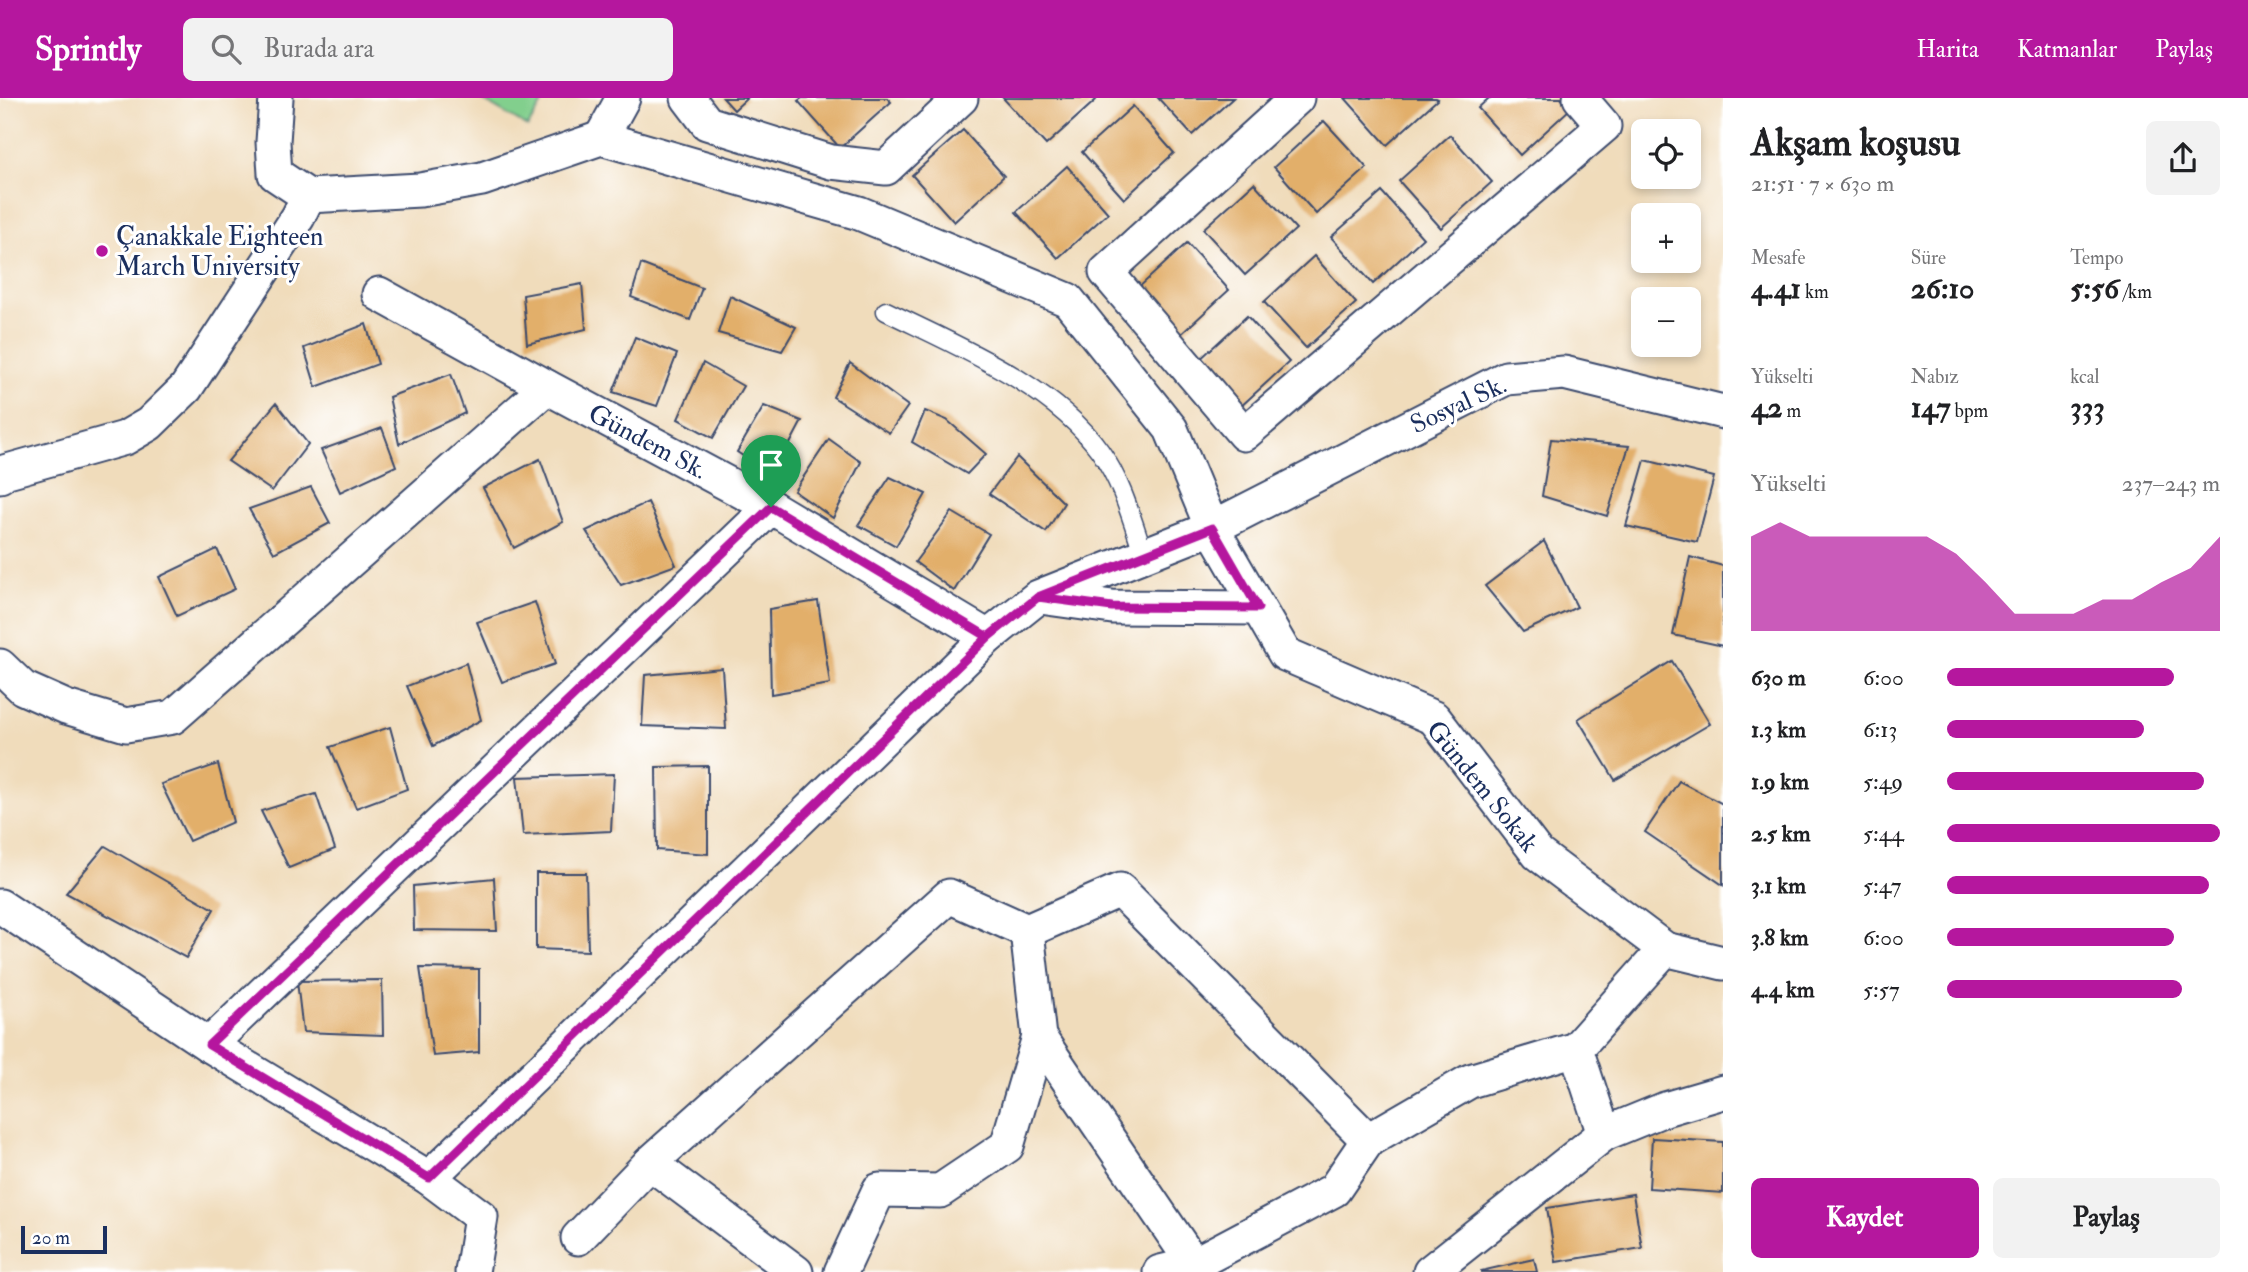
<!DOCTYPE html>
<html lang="tr">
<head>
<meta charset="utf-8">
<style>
  :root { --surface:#fff; --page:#f2f2f2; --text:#202124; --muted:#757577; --accent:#b5179e }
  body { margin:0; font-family:"IM FELL Double Pica",serif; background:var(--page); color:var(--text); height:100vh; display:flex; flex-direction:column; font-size:26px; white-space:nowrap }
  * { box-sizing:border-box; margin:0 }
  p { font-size:23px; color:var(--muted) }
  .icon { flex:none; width:38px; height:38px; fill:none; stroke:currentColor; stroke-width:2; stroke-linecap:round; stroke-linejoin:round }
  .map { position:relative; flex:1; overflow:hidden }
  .drawer { display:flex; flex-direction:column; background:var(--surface); width:525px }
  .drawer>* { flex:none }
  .buttons { position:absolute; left:1631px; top:21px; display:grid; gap:14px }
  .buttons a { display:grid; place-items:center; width:70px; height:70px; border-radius:10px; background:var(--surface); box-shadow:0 4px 10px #0003; font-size:35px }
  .scale { position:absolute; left:21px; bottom:18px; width:86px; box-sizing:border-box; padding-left:7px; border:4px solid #1b2f5e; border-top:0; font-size:19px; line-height:24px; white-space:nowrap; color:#1b2f5e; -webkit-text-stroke:5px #fff; paint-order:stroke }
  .pin { position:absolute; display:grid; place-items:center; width:60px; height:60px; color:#fff; margin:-72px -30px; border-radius:50% 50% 50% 0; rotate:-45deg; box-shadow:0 0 7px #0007 }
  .pin .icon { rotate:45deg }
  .round { display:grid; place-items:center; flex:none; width:74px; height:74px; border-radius:10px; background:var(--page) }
  .head { display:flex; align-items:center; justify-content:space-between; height:119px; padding:0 28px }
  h1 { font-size:38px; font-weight:800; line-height:52px }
  .figures { display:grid; grid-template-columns:repeat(3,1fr); gap:10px; height:119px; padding:7px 28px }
  .figures div { display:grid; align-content:center }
  .figures b { font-size:30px; font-weight:800 }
  .figures small { font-size:19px; font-weight:400 }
  .figures p { font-size:19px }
  .chart { height:196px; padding:14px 28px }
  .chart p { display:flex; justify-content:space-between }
  .chart svg { width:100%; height:126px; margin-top:7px; fill:var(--accent); opacity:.7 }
  .action { display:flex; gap:14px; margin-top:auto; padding:14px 28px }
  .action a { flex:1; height:80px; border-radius:10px; background:var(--accent); color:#fff; font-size:28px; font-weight:800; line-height:80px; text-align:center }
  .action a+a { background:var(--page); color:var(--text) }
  ul { padding:0 28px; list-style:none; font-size:23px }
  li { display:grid; grid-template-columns:112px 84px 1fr; align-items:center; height:52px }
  li i { height:18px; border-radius:9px; background:var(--accent) }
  header { display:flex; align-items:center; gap:42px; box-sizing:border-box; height:98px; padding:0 35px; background:var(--accent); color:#fff }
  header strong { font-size:33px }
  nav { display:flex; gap:38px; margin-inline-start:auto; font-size:24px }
  .search { width:490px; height:63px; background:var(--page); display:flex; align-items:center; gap:18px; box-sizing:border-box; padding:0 24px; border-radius:10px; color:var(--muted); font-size:26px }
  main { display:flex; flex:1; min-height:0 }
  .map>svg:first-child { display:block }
  .green { fill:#82cf8d; stroke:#4e7f76; stroke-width:2 }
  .building { fill:#e2af6b }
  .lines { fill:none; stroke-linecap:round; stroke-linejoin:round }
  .lane-casing { stroke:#3b496c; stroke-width:21 }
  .street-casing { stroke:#3b496c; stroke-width:37 }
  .lane { stroke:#fff; stroke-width:18 }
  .street { stroke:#fff; stroke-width:33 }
  .route-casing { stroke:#fff; stroke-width:14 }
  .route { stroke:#b5179e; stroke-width:9 }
  .poi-dot { fill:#b5179e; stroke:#fff; stroke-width:2.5 }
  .labels { text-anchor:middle; stroke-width:6; stroke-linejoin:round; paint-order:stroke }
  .poi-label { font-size:26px; fill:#1b2f5e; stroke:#fff; text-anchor:start }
  .street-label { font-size:26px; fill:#1b2f5e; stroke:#fff }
</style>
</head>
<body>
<header>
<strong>Sprintly</strong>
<div class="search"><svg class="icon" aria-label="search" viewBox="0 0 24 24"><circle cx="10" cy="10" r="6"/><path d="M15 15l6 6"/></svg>Burada ara</div>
<nav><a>Harita</a><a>Katmanlar</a><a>Paylaş</a></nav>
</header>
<main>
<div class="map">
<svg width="1723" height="1174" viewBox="0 0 1723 1174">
  <rect width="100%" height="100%" fill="#fff"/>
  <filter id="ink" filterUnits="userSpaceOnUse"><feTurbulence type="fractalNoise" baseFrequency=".0143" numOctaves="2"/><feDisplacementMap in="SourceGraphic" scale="14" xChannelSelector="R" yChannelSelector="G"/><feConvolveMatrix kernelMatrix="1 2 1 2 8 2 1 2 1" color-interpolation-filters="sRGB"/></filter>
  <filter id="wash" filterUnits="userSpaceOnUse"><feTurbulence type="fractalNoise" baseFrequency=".00686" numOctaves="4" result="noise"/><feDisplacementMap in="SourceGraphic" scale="28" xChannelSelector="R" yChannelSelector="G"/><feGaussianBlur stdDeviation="1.57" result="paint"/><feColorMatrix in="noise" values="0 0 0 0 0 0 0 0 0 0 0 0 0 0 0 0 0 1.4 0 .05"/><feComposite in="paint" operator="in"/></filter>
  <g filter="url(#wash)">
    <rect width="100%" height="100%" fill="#f0dcbb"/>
    <polygon class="green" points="479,0 545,0 528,29"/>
    <g id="blocks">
      <g class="building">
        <polygon points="723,0 747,0 734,12"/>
        <polygon points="802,0 887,0 891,4 840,50 798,3"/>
        <polygon points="1003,0 1095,0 1096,2 1046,47"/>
        <polygon points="1158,0 1233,0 1192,37"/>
        <polygon points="1345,0 1436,0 1438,1 1387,47"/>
        <polygon points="1489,0 1561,0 1570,11 1520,57 1478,10"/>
        <polygon points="1133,8 1174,55 1124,101 1082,54"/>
        <polygon points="1324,23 1367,70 1316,116 1274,69"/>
        <polygon points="963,32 1004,78 954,124 912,77"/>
        <polygon points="1450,37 1492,84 1441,130 1399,83"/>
        <polygon points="1067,68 1108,115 1058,160 1016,114"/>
        <polygon points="1254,85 1296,131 1245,177 1203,131"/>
        <polygon points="1382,94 1423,140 1373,186 1331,139"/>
        <polygon points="1187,145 1229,192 1179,238 1137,191"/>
        <polygon points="1314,158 1356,205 1306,250 1264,204"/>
        <polygon points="641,166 702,190 690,222 631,199"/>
        <polygon points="582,186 586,231 527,246 523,197"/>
        <polygon points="730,198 796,229 782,253 718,235"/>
        <polygon points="1247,218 1289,264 1239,310 1197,264"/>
        <polygon points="366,226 378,266 316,289 304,250"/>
        <polygon points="635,239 677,256 657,308 613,294"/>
        <polygon points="703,265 743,288 713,340 678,321"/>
        <polygon points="850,265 908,308 889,335 833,299"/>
        <polygon points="451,276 465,315 399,346 389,299"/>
        <polygon points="276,305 308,346 272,393 228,363"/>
        <polygon points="764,308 802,323 773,378 737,354"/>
        <polygon points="925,313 947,322 986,356 967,376 912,344"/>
        <polygon points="382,330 396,368 340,394 321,352"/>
        <polygon points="829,341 861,364 833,420 794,393"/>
        <polygon points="1551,341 1629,348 1607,418 1542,398"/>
        <polygon points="1017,359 1064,405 1046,434 989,396"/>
        <polygon points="540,361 563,424 514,450 483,390"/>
        <polygon points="1645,362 1714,379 1697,444 1626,428"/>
        <polygon points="890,379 926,396 896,448 858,427"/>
        <polygon points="311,389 330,425 274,455 249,411"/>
        <polygon points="648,404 676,467 621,487 586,433"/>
        <polygon points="952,414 989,436 954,493 915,464"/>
        <polygon points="1544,443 1577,509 1523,534 1485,488"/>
        <polygon points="217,451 235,491 177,518 159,479"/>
        <polygon points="1690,459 1723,468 1723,548 1673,537"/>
        <polygon points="818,503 830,586 771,596 769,511"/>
        <polygon points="535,504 555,566 502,584 477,524"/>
        <polygon points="1672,563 1710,626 1615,682 1578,621"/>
        <polygon points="466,565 481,622 433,648 407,588"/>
        <polygon points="722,570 726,631 642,628 645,577"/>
        <polygon points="390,629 407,691 356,710 330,649"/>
        <polygon points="218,666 233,724 189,743 161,686"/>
        <polygon points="708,668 708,756 657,752 656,669"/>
        <polygon points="614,676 611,733 523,737 517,679"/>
        <polygon points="1679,683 1723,706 1723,787 1645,734"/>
        <polygon points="316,696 335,751 289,770 261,713"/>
        <polygon points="105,748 214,811 186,860 66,795"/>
        <polygon points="536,775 586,775 588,853 536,851"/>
        <polygon points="494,780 497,833 414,832 413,788"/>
        <polygon points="420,870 479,871 479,954 433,958"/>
        <polygon points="382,882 383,937 303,934 297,883"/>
        <polygon points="1652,1040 1723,1044 1723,1095 1649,1090"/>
        <polygon points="1633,1096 1642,1150 1556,1164 1547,1110"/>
        <polygon points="1534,1161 1537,1174 1481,1174 1481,1173"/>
      </g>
    </g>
  </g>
  <g filter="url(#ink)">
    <use href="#blocks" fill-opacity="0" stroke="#3b496c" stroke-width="2"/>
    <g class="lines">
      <g class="lane-casing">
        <path id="lane" d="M886,213C957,248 1053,287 1100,353C1122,384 1132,422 1144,457"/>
      </g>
      <g class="street-casing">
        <g id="street">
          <polyline points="276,0 273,44 275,76 308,98 420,92 482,81 601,40 859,115 1068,202 1171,331 1212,430 1285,556 1434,620 1538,756 1665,851 1723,865"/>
          <polyline points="688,0 707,25 831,64 886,70 961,0"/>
          <polyline points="1297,0 1106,174 1244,336 1604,28 1580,0"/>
          <polyline points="601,40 623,0"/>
          <polyline points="379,196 547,289 771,409 988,539"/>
          <polyline points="0,378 4,374 125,340 149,326 186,290 298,119 308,98"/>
          <polyline points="1040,499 1112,509 1258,510"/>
          <polyline points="0,568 23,590 66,609 126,627 173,619 547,289"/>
          <polyline points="0,808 209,947 429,1080 481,1119 472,1174"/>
          <polyline points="1027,833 1039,939 1199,1174"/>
          <polyline points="1665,851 1576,951 1604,1036 1665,1011 1723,994"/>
          <polyline points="209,947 771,409"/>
          <polyline points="650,1065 949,798 1027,833 1120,792 1368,1042"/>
          <polyline points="429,1080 988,539 1038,499 1212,430 1506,280 1564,275 1723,314"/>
          <polyline points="578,1140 650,1065 796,1174"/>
          <polyline points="841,1174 879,1092 940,1093 1007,1048 1039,939"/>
          <polyline points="1160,1174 1194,1166 1334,1092 1368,1042 1470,983 1576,951"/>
          <polyline points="1430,1174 1604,1036"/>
        </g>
      </g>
      <use href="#lane" class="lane"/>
      <use href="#street" class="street"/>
    </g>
  </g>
  <g class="lines" filter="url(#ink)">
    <g class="route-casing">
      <polyline id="route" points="771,409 279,880 209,947 429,1080 988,539 1038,499 1212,430 1258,510 1112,509 1038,499 988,539 771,409"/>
    </g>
    <use href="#route" class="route"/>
  </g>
  <circle class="poi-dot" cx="102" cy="153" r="7"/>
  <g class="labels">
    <g class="poi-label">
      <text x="116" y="147">Çanakkale Eighteen<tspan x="116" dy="30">March University</tspan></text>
    </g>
    <g class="street-label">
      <text transform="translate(1458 306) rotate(-25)" y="9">Sosyal Sk.</text>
      <text transform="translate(648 343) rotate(28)" y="9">Gündem Sk.</text>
      <text transform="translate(1483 688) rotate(51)" y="9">Gündem Sokak</text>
    </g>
  </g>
</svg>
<div class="buttons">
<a><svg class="icon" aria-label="locate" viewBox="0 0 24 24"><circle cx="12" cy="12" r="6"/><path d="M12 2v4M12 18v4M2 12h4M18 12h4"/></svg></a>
<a>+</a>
<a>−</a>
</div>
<div class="scale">20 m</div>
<div class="pin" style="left:771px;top:409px;background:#1e9e55"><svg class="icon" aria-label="arrive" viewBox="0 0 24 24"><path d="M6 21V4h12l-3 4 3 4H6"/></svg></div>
</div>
<section class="drawer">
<div class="head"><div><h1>Akşam koşusu</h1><p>21:51 · 7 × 630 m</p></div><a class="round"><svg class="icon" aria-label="share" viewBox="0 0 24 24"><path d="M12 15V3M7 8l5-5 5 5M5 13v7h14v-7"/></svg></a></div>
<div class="figures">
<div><p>Mesafe</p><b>4.41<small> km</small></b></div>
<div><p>Süre</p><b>26:10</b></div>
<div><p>Tempo</p><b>5:56<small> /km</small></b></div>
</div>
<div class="figures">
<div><p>Yükselti</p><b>42<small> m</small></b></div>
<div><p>Nabız</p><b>147<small> bpm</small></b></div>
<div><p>kcal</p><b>333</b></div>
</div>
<div class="chart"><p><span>Yükselti</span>237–243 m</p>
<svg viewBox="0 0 160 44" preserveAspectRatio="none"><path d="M0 44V11L10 6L20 11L30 11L40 11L50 11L60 11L70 17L80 27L90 38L100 38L110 38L120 33L130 33L140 27L150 22L160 11V44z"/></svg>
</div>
<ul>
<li><b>630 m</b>6:00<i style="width:83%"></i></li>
<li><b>1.3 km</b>6:13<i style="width:72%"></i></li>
<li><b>1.9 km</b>5:49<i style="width:94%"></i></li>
<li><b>2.5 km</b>5:44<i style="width:100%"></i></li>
<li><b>3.1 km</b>5:47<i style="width:96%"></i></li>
<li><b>3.8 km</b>6:00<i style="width:83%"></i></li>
<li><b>4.4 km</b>5:57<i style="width:86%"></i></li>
</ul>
<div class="action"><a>Kaydet</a><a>Paylaş</a></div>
</section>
</main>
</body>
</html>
